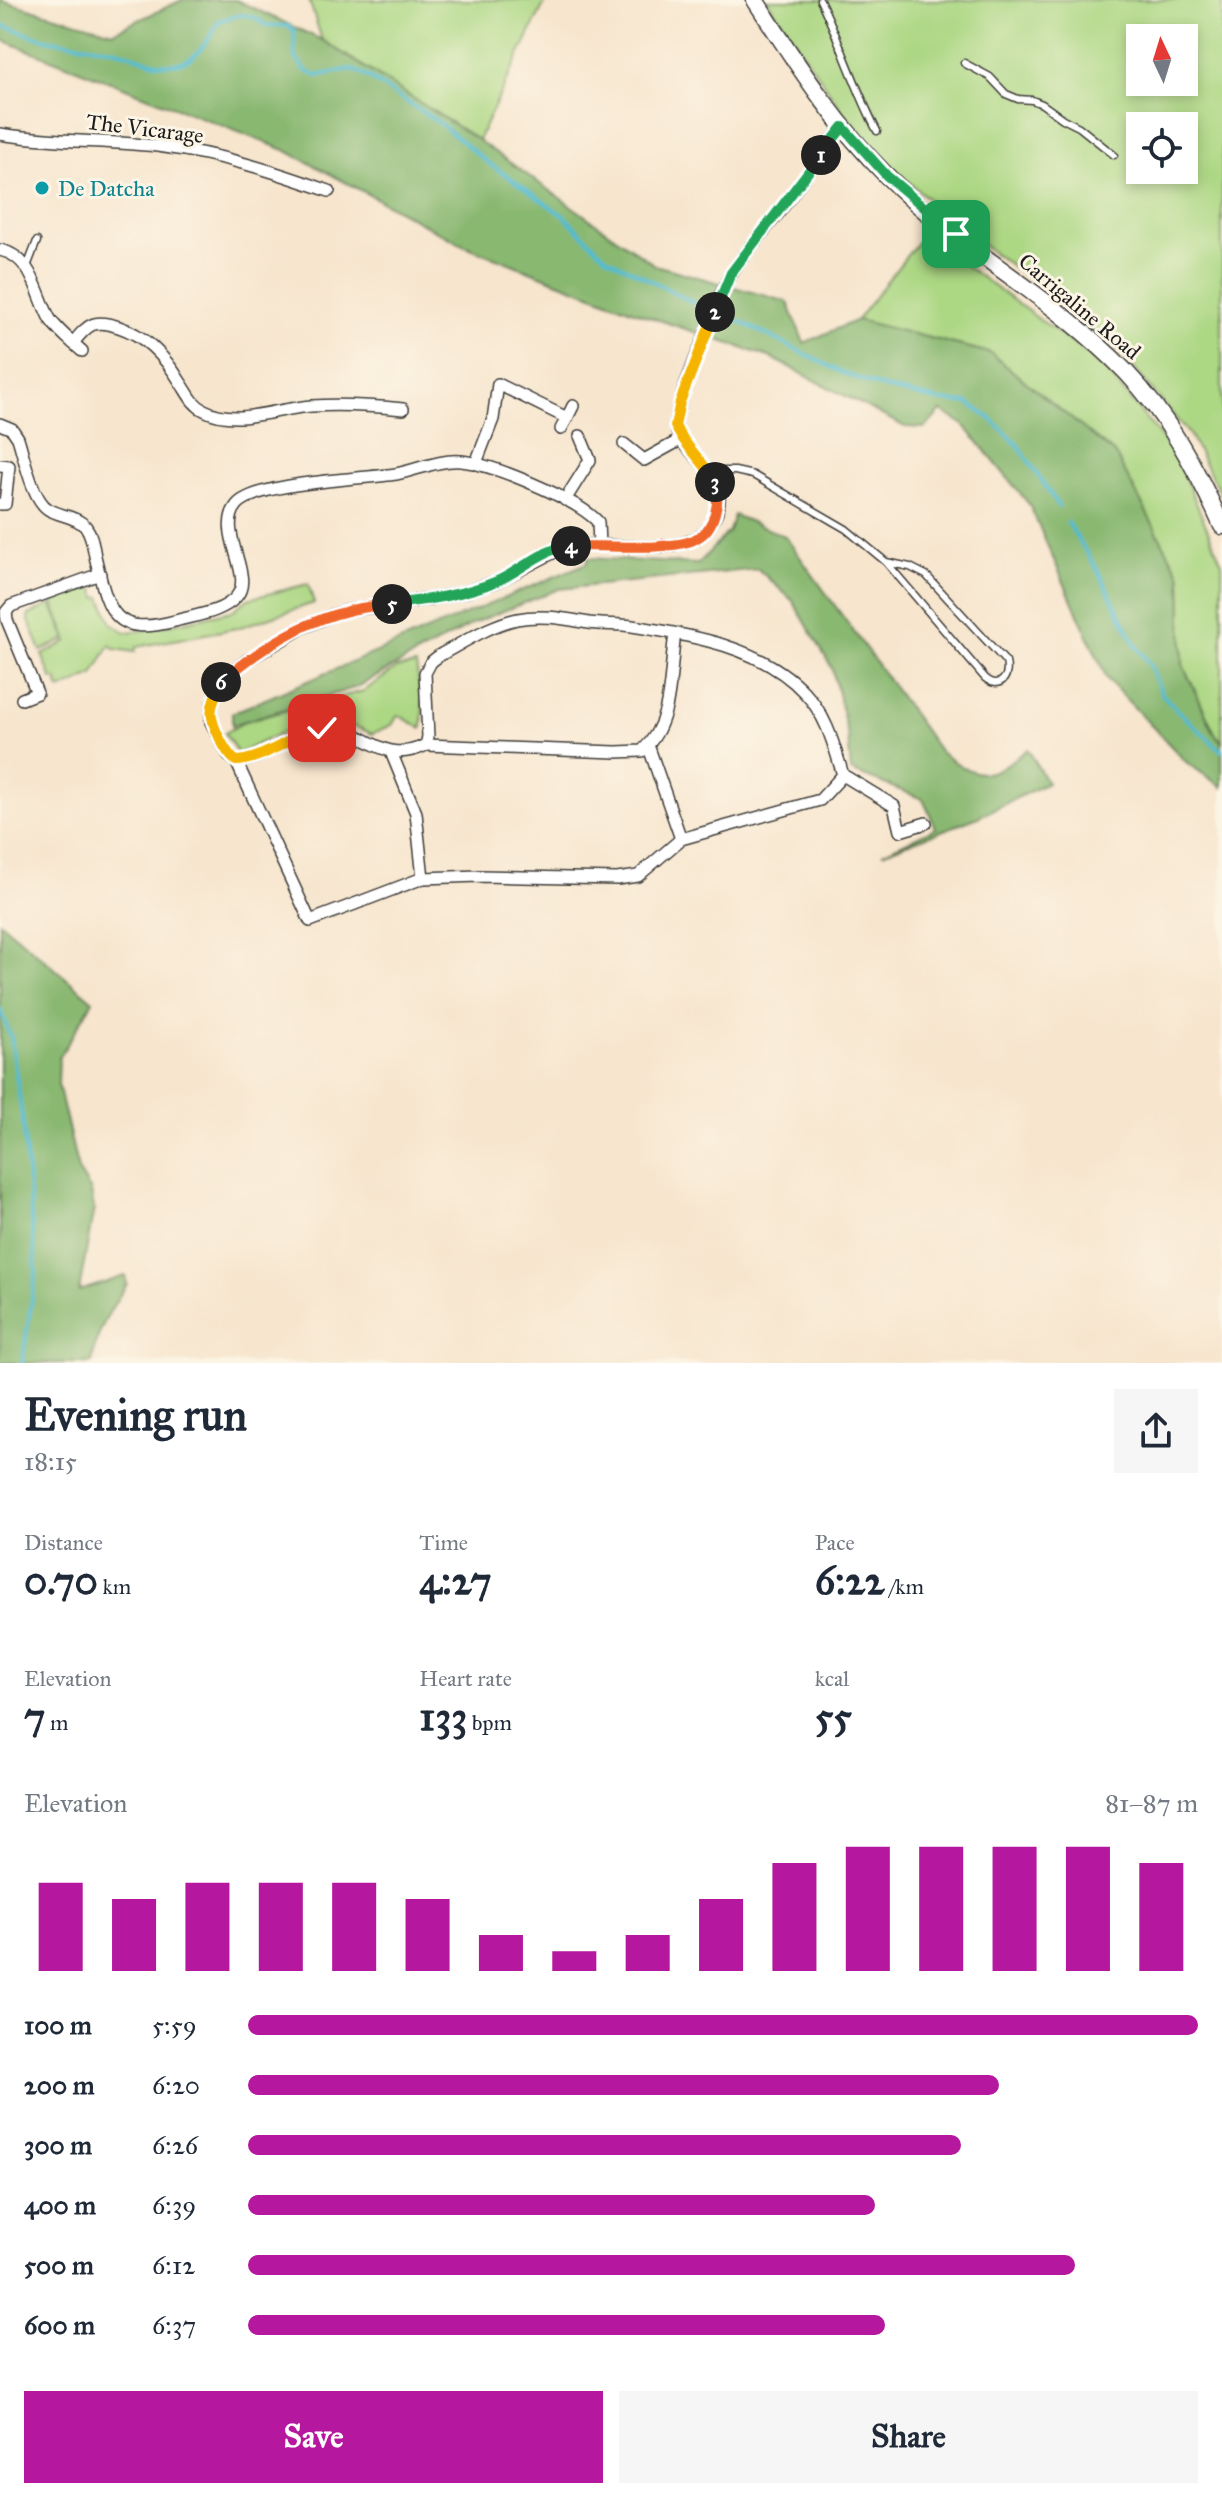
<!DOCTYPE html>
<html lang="en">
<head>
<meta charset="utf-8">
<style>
  :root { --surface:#fff; --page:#f6f6f7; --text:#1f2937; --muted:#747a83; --accent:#b5179e }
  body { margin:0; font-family:"IM FELL Great Primer",serif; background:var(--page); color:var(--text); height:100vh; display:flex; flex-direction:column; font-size:30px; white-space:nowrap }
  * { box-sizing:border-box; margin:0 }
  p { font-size:26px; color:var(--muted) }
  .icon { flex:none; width:44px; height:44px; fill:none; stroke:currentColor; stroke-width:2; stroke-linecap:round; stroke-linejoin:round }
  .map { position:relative; height:1363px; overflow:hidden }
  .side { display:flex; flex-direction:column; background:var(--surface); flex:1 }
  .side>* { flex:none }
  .needle { width:52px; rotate:356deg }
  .buttons { position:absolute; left:1126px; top:24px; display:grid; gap:16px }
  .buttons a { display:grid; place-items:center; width:72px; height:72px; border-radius:0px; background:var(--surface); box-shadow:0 4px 12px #0003; font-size:40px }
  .pin { position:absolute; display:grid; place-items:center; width:68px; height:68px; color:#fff; margin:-34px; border-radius:16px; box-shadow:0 4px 12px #0006 }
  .km { position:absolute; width:40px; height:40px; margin:-20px; border-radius:50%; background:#222; color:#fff; font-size:22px; line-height:40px; text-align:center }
  .round { display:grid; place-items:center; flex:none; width:84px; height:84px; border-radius:0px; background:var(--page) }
  .head { display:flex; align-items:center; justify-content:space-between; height:136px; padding:0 24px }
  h1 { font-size:44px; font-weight:700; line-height:60px }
  .stats { display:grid; grid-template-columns:repeat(3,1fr); gap:12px; height:136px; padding:8px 24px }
  .stats div { display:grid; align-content:center }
  .stats b { font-size:40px; font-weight:700 }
  .stats small { font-size:22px; font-weight:400 }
  .stats p { font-size:22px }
  .chart { height:224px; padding:16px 24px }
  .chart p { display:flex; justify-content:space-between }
  .chart svg { width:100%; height:144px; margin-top:8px; stroke:var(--accent); stroke-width:6 }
  .button { display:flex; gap:16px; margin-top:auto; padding:16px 24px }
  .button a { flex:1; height:92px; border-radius:0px; background:var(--accent); color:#fff; font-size:32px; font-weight:700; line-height:92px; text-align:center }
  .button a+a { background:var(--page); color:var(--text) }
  ul { padding:0 24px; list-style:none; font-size:26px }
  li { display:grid; grid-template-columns:128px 96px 1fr; align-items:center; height:60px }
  li i { height:20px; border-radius:10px; background:var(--accent) }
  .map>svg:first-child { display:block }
  .green { fill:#acd783; stroke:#647a50; stroke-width:2; fill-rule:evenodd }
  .forest { fill:#89b871; stroke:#526a46; stroke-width:2 }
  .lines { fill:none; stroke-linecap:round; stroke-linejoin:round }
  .stream { stroke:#53bbd0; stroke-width:4 }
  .service-casing { stroke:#3d3a37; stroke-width:9 }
  .minor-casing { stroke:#3d3a37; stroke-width:14 }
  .secondary-casing { stroke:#3d3a37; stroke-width:19 }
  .service { stroke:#fff; stroke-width:6 }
  .minor { stroke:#fff; stroke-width:11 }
  .secondary { stroke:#fff; stroke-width:16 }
  .split-1-casing { stroke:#fff; stroke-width:16 }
  .split-2-casing { stroke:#fff; stroke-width:16 }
  .split-3-casing { stroke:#fff; stroke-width:16 }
  .split-4-casing { stroke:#fff; stroke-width:16 }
  .split-5-casing { stroke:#fff; stroke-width:16 }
  .split-6-casing { stroke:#fff; stroke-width:16 }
  .split-7-casing { stroke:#fff; stroke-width:16 }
  .split-1 { stroke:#22a559; stroke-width:10 }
  .split-2 { stroke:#22a559; stroke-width:10 }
  .split-3 { stroke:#f5b400; stroke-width:10 }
  .split-4 { stroke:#f0652b; stroke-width:10 }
  .split-5 { stroke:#22a559; stroke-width:10 }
  .split-6 { stroke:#f0652b; stroke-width:10 }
  .split-7 { stroke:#f5b400; stroke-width:10 }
  .culture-dot { fill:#0f9aa8; stroke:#fcf5e5; stroke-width:3 }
  .labels { text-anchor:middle; stroke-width:6; stroke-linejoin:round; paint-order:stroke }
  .street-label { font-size:22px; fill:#1c1c1c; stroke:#fcf5e5 }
  .culture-label { font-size:22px; fill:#0d838f; stroke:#fcf5e5; text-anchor:start }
</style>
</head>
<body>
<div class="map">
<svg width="1222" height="1363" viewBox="0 0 1222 1363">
  <rect width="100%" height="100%" fill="#fcf5e5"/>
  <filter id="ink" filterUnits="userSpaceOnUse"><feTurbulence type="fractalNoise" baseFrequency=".0125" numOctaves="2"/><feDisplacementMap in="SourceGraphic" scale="16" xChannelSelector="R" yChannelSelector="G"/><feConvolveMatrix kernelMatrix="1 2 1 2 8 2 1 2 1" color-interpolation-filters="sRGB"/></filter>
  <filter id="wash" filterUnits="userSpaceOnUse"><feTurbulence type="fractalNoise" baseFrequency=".006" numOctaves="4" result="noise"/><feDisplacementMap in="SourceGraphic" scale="32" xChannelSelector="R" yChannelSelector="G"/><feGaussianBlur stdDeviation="1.8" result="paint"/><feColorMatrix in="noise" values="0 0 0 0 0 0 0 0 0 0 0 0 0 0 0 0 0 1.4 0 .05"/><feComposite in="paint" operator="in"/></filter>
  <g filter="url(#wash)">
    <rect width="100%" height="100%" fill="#f7e5cd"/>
    <g class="green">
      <polygon points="309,0 546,0 478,140 322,40"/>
      <path d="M767,0H1222V496L1189,434L1128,361L1045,290L970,236L892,167L844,113ZM1140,38H1184V82H1140ZM1140,126H1184V170H1140Z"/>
      <polygon points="923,235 1101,364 1175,454 1222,563 1222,742 1215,733 1183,665 1181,576 990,353 857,320"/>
      <path d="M308,584L314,603L237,628L136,647L135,652L115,649L110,645L93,675L60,690L56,679H52L42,655L68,641L53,603L86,586C95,586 95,591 97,598L101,597L112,624L126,632L145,630L232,611L248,599Z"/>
      <polygon points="51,604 66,639 41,651 28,618 29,615"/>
      <path d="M416,665L423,710L422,728L398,715L392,725L372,734C320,705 286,731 238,754L225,733L246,721L364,691L397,668Z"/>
    </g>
    <g class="forest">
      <polygon points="0,0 113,32 182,0 236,0 322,40 478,140 655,265 788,302 804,343 857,320 990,353 1115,454 1181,576 1183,665 1214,733 1222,742 1222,787 1186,762 1107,679 1029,504 964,425 941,411 925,428 905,427 772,358 647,316 465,246 287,151 0,39"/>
      <path d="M734,515L785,536L940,752C982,782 988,779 1028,749L1047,783L976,818L882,853L936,828L923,799L851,771L848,737L832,668L793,601L758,569L559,589L476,622L357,687L232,725V713L587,563L588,558L698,564L729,531Z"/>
      <path d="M0,922L93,1001L59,1058L58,1084L78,1170L91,1191L94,1208L79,1291L125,1276L127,1284C111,1308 95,1333 92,1363H0Z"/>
    </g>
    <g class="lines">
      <g class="stream">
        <path d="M0,25C14,29 28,35 42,38C66,44 91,44 116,50C139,55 157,70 182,62C200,57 210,36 219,21C238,14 249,11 266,25L288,26L294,30L295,57L306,71L317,76L351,69L363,74L438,122L487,162L564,216L606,257L696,304L739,321L843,373L884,388L942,401L968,403L991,419L1018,445L1059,507"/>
        <polyline points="1068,523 1098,571 1136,646 1149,663 1162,694 1177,710 1222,751"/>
        <polyline points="0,1009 11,1038 23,1123 36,1271 22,1363"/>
      </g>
    </g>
  </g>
  <g filter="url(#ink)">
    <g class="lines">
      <g class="service-casing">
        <g id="service">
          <path d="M820,0C841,43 855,88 877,131"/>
          <polyline points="964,63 990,77 1006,94 1018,99 1032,100 1042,104 1063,119 1079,127 1114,155"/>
          <polyline points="27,267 37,241"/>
          <path d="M709,471H735L753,475L846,529L886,562L985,678C999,690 1010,678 1006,662L926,575L910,567L886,562"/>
        </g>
      </g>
      <g class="minor-casing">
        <g id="minor">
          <path d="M0,134C54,143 110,140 164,147C220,154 276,172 329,191"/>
          <path d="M0,250C33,257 36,293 50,319C58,331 71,341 82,351"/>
          <path d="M73,343C89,323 94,319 119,327C147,336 166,358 181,383C188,393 192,404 204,410C237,427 278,408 312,406C343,404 373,406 403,409"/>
          <path d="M0,424L12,429L18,438C24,456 32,499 48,509C59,516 77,516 86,527C92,535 93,546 95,556C108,609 111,638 175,621C195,615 222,613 236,597C256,576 215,531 237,505C256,482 363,479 396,474C417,470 440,459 461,461C492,464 577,499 598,522L599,545C629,546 690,554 709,527C746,473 670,452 676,421C682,387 698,355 710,323C717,307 722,287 732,273C745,252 762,234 777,215C799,185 819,155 843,127"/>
          <polyline points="561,429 567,418"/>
          <polyline points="624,444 644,460 682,439"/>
          <polyline points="476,463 493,419 498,384 567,418 573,406"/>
          <polyline points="0,465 9,466 5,504 0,504"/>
          <polyline points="565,500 590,460 580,436"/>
          <path d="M599,545L564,547L498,581L465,592L431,599L350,610L332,615L302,628L246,661L221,682L212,704L211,722L229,756L236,761C266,761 291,730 322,728C366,725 379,768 426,745L428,737L425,673L431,662L440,655C464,642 490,625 517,619C542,614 565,619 589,623C604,625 618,624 632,626C691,635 763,647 805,693C827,716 834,746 843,775L894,806L900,831L926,823"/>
          <polyline points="22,699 37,693 7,620 6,612 11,606 100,574"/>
          <path d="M426,745L616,752L642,751C674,723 669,673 675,634"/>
          <polyline points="648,745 681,839"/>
          <polyline points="391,752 416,813 423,878"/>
          <polyline points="236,761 310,921 423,878 479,876 617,879 638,876 681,839 820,800 843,775"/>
        </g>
      </g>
      <g class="secondary-casing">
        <path id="secondary" d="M755,0C795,61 834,123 886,175C959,249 1054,297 1126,372C1169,417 1197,470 1222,526"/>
      </g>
      <use href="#service" class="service"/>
      <use href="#minor" class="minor"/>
      <use href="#secondary" class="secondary"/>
    </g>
  </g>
  <g class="lines" filter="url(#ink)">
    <g class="split-1-casing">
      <polyline id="split-1" points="821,155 843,127 887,176 956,234"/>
    </g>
    <g class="split-2-casing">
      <polyline id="split-2" points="715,312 731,273 821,155"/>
    </g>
    <g class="split-3-casing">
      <path id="split-3" d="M715,312L680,402L675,426C685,447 705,462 715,482"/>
    </g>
    <g class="split-4-casing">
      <path id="split-4" d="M571,546C600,545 676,552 697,538C707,533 712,524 715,513C718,502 719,493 715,482"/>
    </g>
    <g class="split-5-casing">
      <path id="split-5" d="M392,604C427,600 464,595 497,581C521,571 544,547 571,546"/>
    </g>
    <g class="split-6-casing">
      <path id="split-6" d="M221,682C257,651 301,622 348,611C362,607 377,606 392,604"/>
    </g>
    <g class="split-7-casing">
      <path id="split-7" d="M221,682C210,708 207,713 220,739C225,748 228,755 236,761C262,761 293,734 322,728"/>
    </g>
    <use href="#split-1" class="split-1"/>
    <use href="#split-2" class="split-2"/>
    <use href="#split-3" class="split-3"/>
    <use href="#split-4" class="split-4"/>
    <use href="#split-5" class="split-5"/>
    <use href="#split-6" class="split-6"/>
    <use href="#split-7" class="split-7"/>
  </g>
  <circle class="culture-dot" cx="42" cy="188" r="8"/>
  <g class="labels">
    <g class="street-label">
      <text transform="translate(145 128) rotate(7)" y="8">The Vicarage</text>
      <text transform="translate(1080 306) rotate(40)" y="8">Carrigaline Road</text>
    </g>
    <g class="culture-label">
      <text x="58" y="196">De Datcha</text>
    </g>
  </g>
</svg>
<div class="buttons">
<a><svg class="needle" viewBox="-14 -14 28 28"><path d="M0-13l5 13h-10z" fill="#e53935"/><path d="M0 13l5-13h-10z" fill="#747a83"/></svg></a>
<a><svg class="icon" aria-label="locate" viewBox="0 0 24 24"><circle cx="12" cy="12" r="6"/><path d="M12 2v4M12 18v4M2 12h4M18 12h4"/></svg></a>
</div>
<div class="pin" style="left:956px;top:234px;background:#1e9e55"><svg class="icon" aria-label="arrive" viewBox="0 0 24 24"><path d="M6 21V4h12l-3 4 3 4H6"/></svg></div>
<div class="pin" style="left:322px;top:728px;background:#d93025"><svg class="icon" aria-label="check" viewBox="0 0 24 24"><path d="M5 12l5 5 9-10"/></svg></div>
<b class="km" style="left:821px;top:155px">1</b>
<b class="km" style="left:715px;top:312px">2</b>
<b class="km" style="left:715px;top:482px">3</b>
<b class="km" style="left:571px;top:546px">4</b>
<b class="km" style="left:392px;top:604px">5</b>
<b class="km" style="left:221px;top:682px">6</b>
</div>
<section class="side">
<div class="head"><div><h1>Evening run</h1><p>18:15</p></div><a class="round"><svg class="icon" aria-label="share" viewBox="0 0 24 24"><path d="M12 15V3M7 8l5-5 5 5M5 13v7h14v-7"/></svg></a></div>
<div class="stats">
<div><p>Distance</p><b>0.70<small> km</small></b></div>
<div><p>Time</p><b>4:27</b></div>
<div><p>Pace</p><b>6:22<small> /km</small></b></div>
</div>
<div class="stats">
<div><p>Elevation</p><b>7<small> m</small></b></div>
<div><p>Heart rate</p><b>133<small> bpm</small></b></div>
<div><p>kcal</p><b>55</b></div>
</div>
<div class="chart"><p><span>Elevation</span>81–87 m</p>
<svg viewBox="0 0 160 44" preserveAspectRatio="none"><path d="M5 44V17M15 44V22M25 44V17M35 44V17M45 44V17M55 44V22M65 44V33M75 44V38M85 44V33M95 44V22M105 44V11M115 44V6M125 44V6M135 44V6M145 44V6M155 44V11"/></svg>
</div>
<ul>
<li><b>100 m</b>5:59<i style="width:100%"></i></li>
<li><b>200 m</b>6:20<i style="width:79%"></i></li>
<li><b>300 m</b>6:26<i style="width:75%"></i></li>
<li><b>400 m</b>6:39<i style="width:66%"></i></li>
<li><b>500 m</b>6:12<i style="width:87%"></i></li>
<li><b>600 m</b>6:37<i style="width:67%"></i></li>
</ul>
<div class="button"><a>Save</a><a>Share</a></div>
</section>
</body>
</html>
